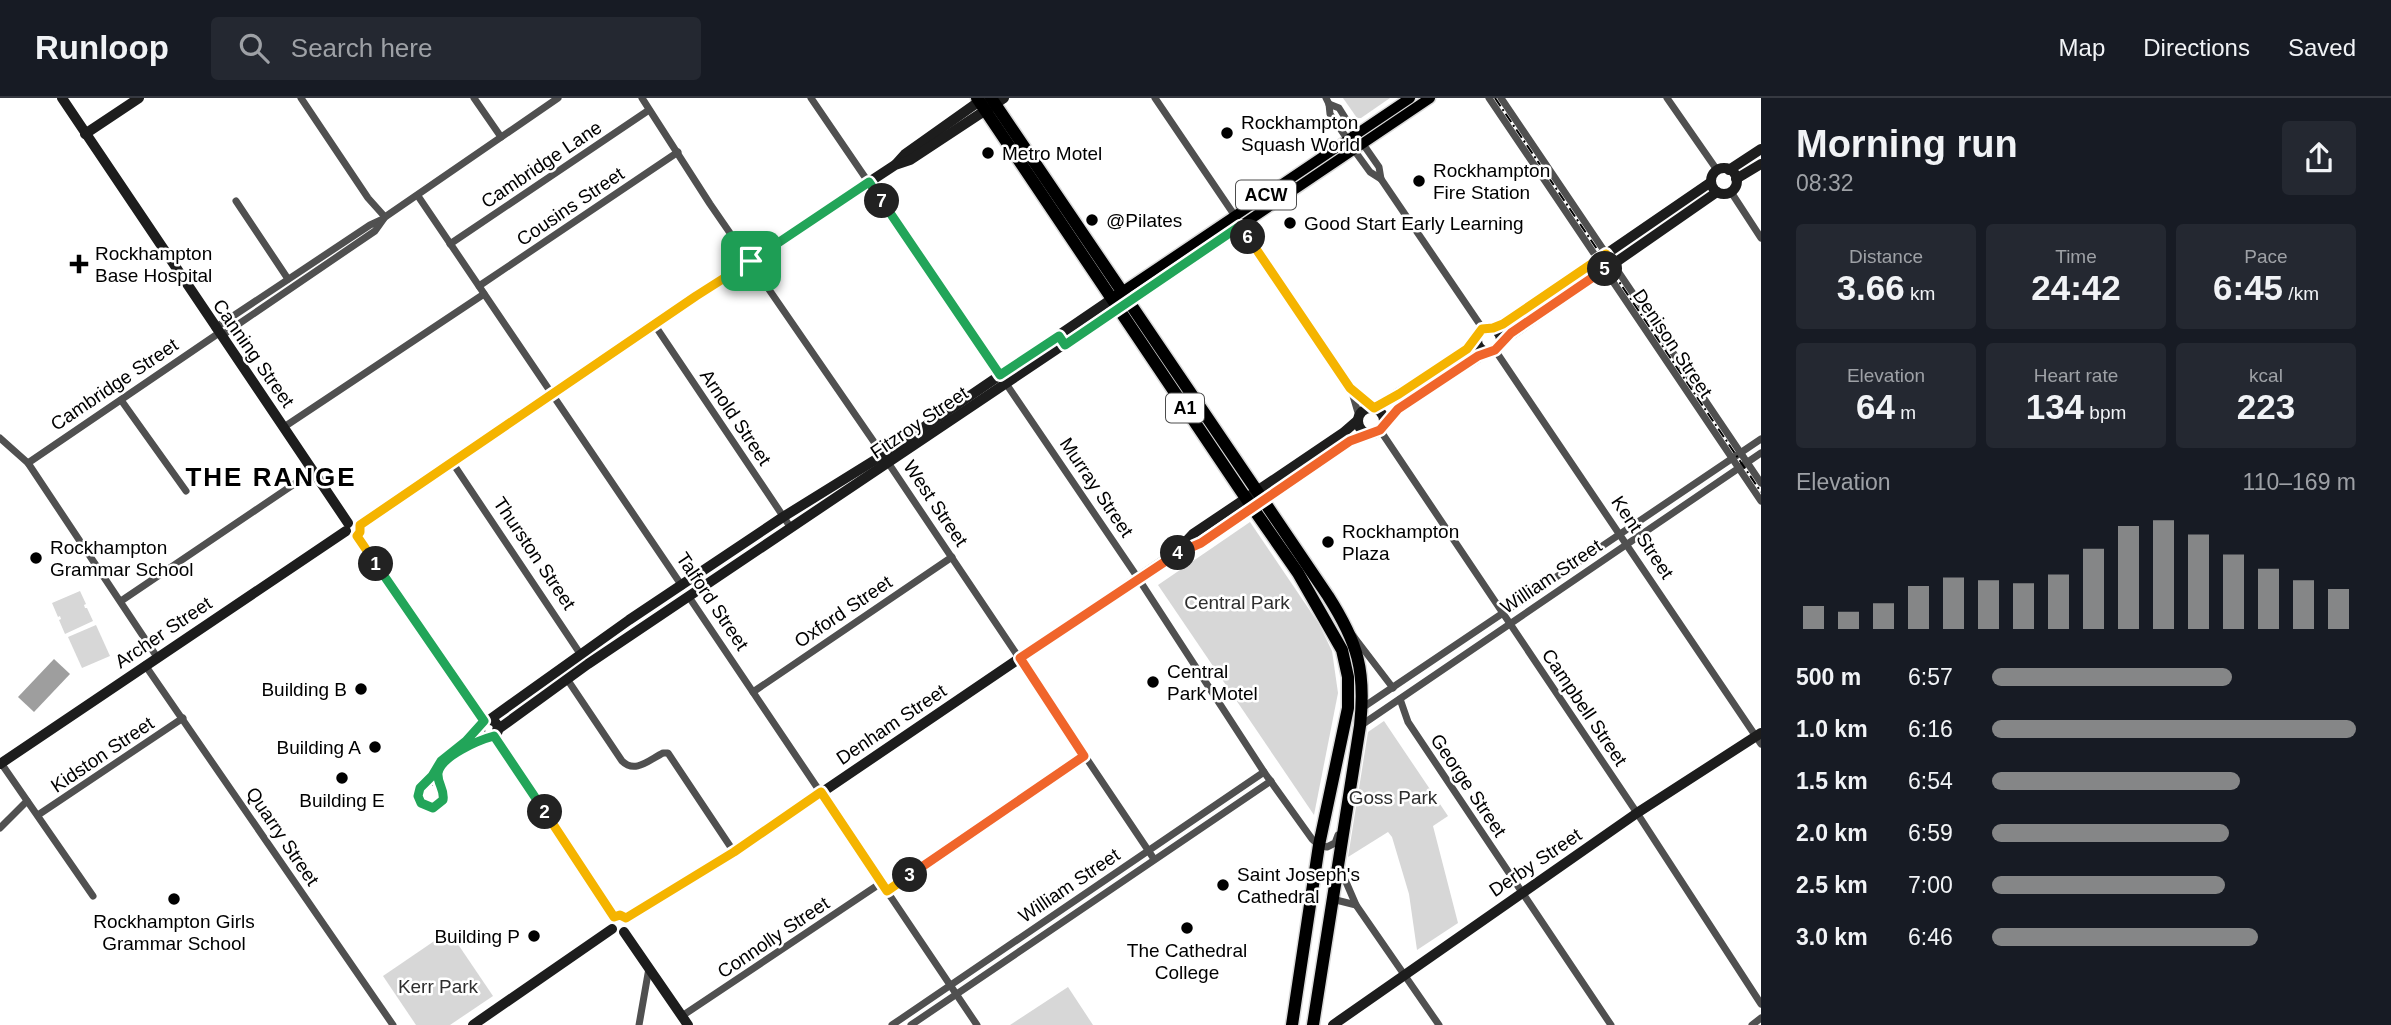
<!DOCTYPE html>
<html lang="en">
<head>
<meta charset="utf-8">
<style>
  :root { --surface:#171b24; --page:#242831; --text:#f1f3f6; --muted:#9ea1a6; --line:#363941; --accent:#858687 }
  body { margin:0; font-family:Helvetica,sans-serif; background:var(--page); color:var(--text); height:100vh; display:flex; flex-direction:column; font-size:26px; white-space:nowrap }
  * { box-sizing:border-box; margin:0 }
  p { font-size:23px; color:var(--muted) }
  .icon { flex:none; width:38px; height:38px; fill:none; stroke:currentColor; stroke-width:2; stroke-linecap:round; stroke-linejoin:round }
  .map { position:relative; flex:1; overflow:hidden }
  .drawer { display:flex; flex-direction:column; background:var(--surface); width:630px }
  .drawer>* { flex:none }
  .pin { position:absolute; display:grid; place-items:center; width:60px; height:60px; color:#fff; margin:-30px; border-radius:14px; box-shadow:0 4px 10px #0006 }
  .km { position:absolute; width:35px; height:35px; margin:-18px; border-radius:50%; background:#222; color:#fff; font-size:19px; line-height:35px; text-align:center }
  .round { display:grid; place-items:center; flex:none; width:74px; height:74px; border-radius:7px; background:var(--page) }
  .summary { display:flex; align-items:center; justify-content:space-between; height:119px; padding:0 35px }
  h1 { font-size:38px; font-weight:700; line-height:52px }
  .figures { display:grid; grid-template-columns:repeat(3,1fr); gap:10px; height:119px; padding:7px 35px }
  .figures div { display:grid; align-content:center; border-radius:7px; background:var(--page); text-align:center }
  .figures b { font-size:35px; font-weight:700 }
  .figures small { font-size:19px; font-weight:400 }
  .figures p { font-size:19px }
  .chart { height:196px; padding:14px 35px }
  .chart p { display:flex; justify-content:space-between }
  .chart svg { width:100%; height:126px; margin-top:7px; stroke:var(--accent); stroke-width:6 }
  ul { padding:0 35px; list-style:none; font-size:23px }
  li { display:grid; grid-template-columns:112px 84px 1fr; align-items:center; height:52px }
  li i { height:18px; border-radius:9px; background:var(--accent) }
  header { display:flex; align-items:center; gap:42px; box-sizing:border-box; height:98px; padding:0 35px; background:var(--surface); border-bottom:2px solid var(--line) }
  header strong { font-size:33px }
  nav { display:flex; gap:38px; margin-inline-start:auto; font-size:24px }
  .search { width:490px; height:63px; background:var(--page); display:flex; align-items:center; gap:18px; box-sizing:border-box; padding:0 24px; border-radius:7px; color:var(--muted); font-size:26px }
  main { display:flex; flex:1; min-height:0 }
  .map>svg:first-child { display:block }
  .green { fill:#d7d7d7 }
  .water { fill:#9e9e9e }
  .lines { fill:none; stroke-linecap:round; stroke-linejoin:round }
  .primary-casing { stroke:#dbdbdb; stroke-width:13 }
  .highway-casing { stroke:#dbdbdb; stroke-width:15 }
  .street { stroke:#505050; stroke-width:7 }
  .secondary { stroke:#1d1d1d; stroke-width:10 }
  .primary { stroke:#000; stroke-width:10 }
  .highway { stroke:#000; stroke-width:12 }
  .rail { stroke:#000; stroke-width:2; stroke-dasharray:10 3.5 2 3.5; stroke-linecap:butt }
  .split-1-casing { stroke:#fff; stroke-width:14 }
  .split-2-casing { stroke:#fff; stroke-width:14 }
  .split-3-casing { stroke:#fff; stroke-width:14 }
  .split-4-casing { stroke:#fff; stroke-width:14 }
  .split-5-casing { stroke:#fff; stroke-width:14 }
  .split-6-casing { stroke:#fff; stroke-width:14 }
  .split-7-casing { stroke:#fff; stroke-width:14 }
  .split-8-casing { stroke:#fff; stroke-width:14 }
  .split-1 { stroke:#f5b400; stroke-width:9 }
  .split-2 { stroke:#22a559; stroke-width:9 }
  .split-3 { stroke:#f5b400; stroke-width:9 }
  .split-4 { stroke:#f0652b; stroke-width:9 }
  .split-5 { stroke:#f0652b; stroke-width:9 }
  .split-6 { stroke:#f5b400; stroke-width:9 }
  .split-7 { stroke:#22a559; stroke-width:9 }
  .split-8 { stroke:#22a559; stroke-width:9 }
  .poi-dot { fill:#000; stroke:#fff; stroke-width:2.5 }
  .labels { text-anchor:middle; stroke-width:5; stroke-linejoin:round; paint-order:stroke }
  .shield { fill:#fff; stroke:#4c4c4c; stroke-width:2 }
  .shield-label { font-size:18px; font-weight:bold; fill:#000 }
  .poi-label { font-size:19px; fill:#000; stroke:#fff; text-anchor:start }
  .street-label { font-size:19px; fill:#000; stroke:#fff }
  .park-label { font-size:19px; fill:#2e2e2e; stroke:#fff }
  .district-label { font-size:26px; font-weight:bold; letter-spacing:2px; fill:#000; stroke:#fff }
</style>
</head>
<body>
<header>
<strong>Runloop</strong>
<div class="search"><svg class="icon" aria-label="search" viewBox="0 0 24 24"><circle cx="10" cy="10" r="6"/><path d="M15 15l6 6"/></svg>Search here</div>
<nav><a>Map</a><a>Directions</a><a>Saved</a></nav>
</header>
<main>
<div class="map">
<svg width="1761" height="927" viewBox="0 0 1761 927">
  <rect width="100%" height="100%" fill="#fff"/>
  <g class="green">
    <polygon points="1343,0 1390,0 1361,20 1357,20"/>
    <polygon points="1250,424 1319,526 1332,553 1338,595 1314,717 1158,487"/>
    <polygon points="80,493 86,506 84,507 85,510 87,510 93,523 65,536 59,522 61,521 60,518 58,519 52,505"/>
    <polygon points="96,527 110,558 82,570 68,539"/>
    <polygon points="1384,623 1448,718 1433,728 1458,825 1417,852 1409,796 1392,739 1388,734 1348,759 1368,634"/>
    <polygon points="449,833 493,898 450,927 416,927 383,878"/>
    <polygon points="1068,889 1093,927 1010,927"/>
  </g>
  <polygon class="water" points="54,561 70,576 34,614 18,599"/>
  <g class="lines">
    <g class="primary-casing">
      <g id="primary">
        <polyline points="1116,198 1410,0"/>
        <polyline points="1122,208 1430,0"/>
      </g>
    </g>
    <g class="highway-casing">
      <g id="highway">
        <polyline points="977,0 1241,393 1298,475 1342,552 1348,579 1348,610 1319,747 1292,927"/>
        <path d="M991,0L1328,498C1358,545 1366,573 1360,628L1313,927"/>
      </g>
    </g>
    <g class="street">
      <polyline points="301,0 368,100 385,119"/>
      <polyline points="474,0 501,39"/>
      <polyline points="642,0 710,106 883,357"/>
      <polyline points="811,0 1000,277"/>
      <polyline points="1155,0 1235,118"/>
      <polyline points="1326,0 1329,6 1330,16 1348,42"/>
      <polyline points="1489,0 1761,403"/>
      <polyline points="1501,0 1761,385"/>
      <polyline points="1667,0 1717,72"/>
      <polyline points="1329,6 1339,10 1356,37"/>
      <polyline points="1363,46 1379,69 1381,81 1483,231"/>
      <polyline points="1354,52 1370,74 1381,81"/>
      <polyline points="1731,94 1761,140"/>
      <polyline points="418,98 682,488"/>
      <polyline points="236,103 288,181"/>
      <polyline points="1240,128 1350,290 1371,310"/>
      <polyline points="450,146 649,12"/>
      <polyline points="479,188 678,54"/>
      <polyline points="654,226 791,430"/>
      <polyline points="215,230 370,127 383,121"/>
      <polyline points="221,238 375,133 385,119 558,0"/>
      <polyline points="1495,252 1761,646"/>
      <polyline points="1007,287 1138,480 1264,674 1312,741 1319,747 1327,749 1335,745 1338,737"/>
      <polyline points="1351,291 1359,318"/>
      <polyline points="121,302 186,393"/>
      <polyline points="284,329 484,196"/>
      <polyline points="1380,332 1637,715 1761,906"/>
      <polyline points="0,340 28,365 157,559"/>
      <polyline points="452,364 581,557"/>
      <polyline points="28,365 219,235"/>
      <polyline points="889,366 1154,761"/>
      <polyline points="689,499 977,927"/>
      <polyline points="121,503 312,374"/>
      <polyline points="1351,535 1393,590"/>
      <polyline points="145,567 393,927"/>
      <path d="M567,581L622,663C635,676 649,662 663,655H668L734,754"/>
      <polyline points="753,594 952,459"/>
      <polyline points="1400,601 1408,624 1611,927"/>
      <polyline points="1362,610 1761,341"/>
      <polyline points="1360,628 1761,355"/>
      <polyline points="458,654 489,639"/>
      <polyline points="1,665 93,798"/>
      <circle cx="431" cy="697" r="13"/>
      <polyline points="426,685 441,663 466,643 482,626"/>
      <polyline points="38,717 183,620"/>
      <polyline points="0,730 27,703"/>
      <polyline points="1340,770 1356,807"/>
      <polyline points="887,793 1084,658"/>
      <polyline points="1332,801 1356,807 1439,927"/>
      <polyline points="682,918 881,785"/>
      <polyline points="639,927 649,870"/>
      <polyline points="892,927 1264,674"/>
      <polyline points="911,927 1271,683"/>
      <polyline points="1752,927 1761,920"/>
    </g>
    <g class="secondary">
      <polyline points="62,0 348,425"/>
      <polyline points="85,36 139,0"/>
      <polyline points="896,66 905,56 984,0"/>
      <circle cx="1724" cy="83" r="13"/>
      <polyline points="1729,72 1761,51"/>
      <polyline points="1736,81 1761,66"/>
      <circle cx="1489" cy="242" r="12"/>
      <polyline points="1494,230 1545,198 1711,84"/>
      <polyline points="1501,244 1717,94"/>
      <polyline points="1374,310 1460,256 1476,241"/>
      <circle cx="1371" cy="323" r="13"/>
      <polyline points="1384,326 1398,311 1487,254"/>
      <polyline points="360,427 696,198 895,67 910,62 1004,0"/>
      <polyline points="357,438 484,623"/>
      <polyline points="1178,452 1193,436 1343,335 1358,322"/>
      <polyline points="489,622 629,522 783,419 883,357 1112,201"/>
      <circle cx="489" cy="631" r="9"/>
      <polyline points="497,632 588,566 1118,210"/>
      <polyline points="494,637 614,819"/>
      <polyline points="0,666 346,433"/>
      <polyline points="626,820 734,754 1138,480 1172,457 1201,445 1350,343 1368,335"/>
      <polyline points="624,834 688,927"/>
      <polyline points="473,927 612,831"/>
      <polyline points="1333,927 1637,715 1761,635"/>
    </g>
    <use href="#primary" class="primary"/>
    <use href="#highway" class="highway"/>
    <polyline class="rail" points="1495,0 1761,394"/>
  </g>
  <g class="lines">
    <g class="split-1-casing">
      <polyline id="split-1" points="376,466 357,438 360,434 360,427 696,198 751,163"/>
    </g>
    <g class="split-2-casing">
      <path id="split-2" d="M376,466L484,623L466,643L441,663L432,678L420,690L418,698L421,705L433,710L443,702C445,691 437,686 438,675C441,658 479,642 494,638L545,714"/>
    </g>
    <g class="split-3-casing">
      <polyline id="split-3" points="545,714 614,819 620,817 626,820 734,754 821,694 887,793 910,777"/>
    </g>
    <g class="split-4-casing">
      <polyline id="split-4" points="910,777 1084,658 1020,560 1178,455"/>
    </g>
    <g class="split-5-casing">
      <polyline id="split-5" points="1178,455 1201,445 1350,343 1380,332 1398,311 1478,258 1495,252 1511,235 1605,171"/>
    </g>
    <g class="split-6-casing">
      <polyline id="split-6" points="1248,139 1350,290 1374,310 1399,296 1467,251 1482,231 1493,230 1503,226 1606,156 1613,166 1605,171"/>
    </g>
    <g class="split-7-casing">
      <polyline id="split-7" points="882,103 1000,277 1059,238 1065,247 1240,128 1248,139"/>
    </g>
    <g class="split-8-casing">
      <polyline id="split-8" points="751,163 869,84 882,103"/>
    </g>
    <use href="#split-1" class="split-1"/>
    <use href="#split-2" class="split-2"/>
    <use href="#split-3" class="split-3"/>
    <use href="#split-4" class="split-4"/>
    <use href="#split-5" class="split-5"/>
    <use href="#split-6" class="split-6"/>
    <use href="#split-7" class="split-7"/>
    <use href="#split-8" class="split-8"/>
  </g>
  <g class="poi-dot">
    <circle cx="1227" cy="35" r="7"/>
    <circle cx="988" cy="55" r="7"/>
    <circle cx="1419" cy="83" r="7"/>
    <circle cx="1092" cy="122" r="7"/>
    <circle cx="1290" cy="125" r="7"/>
    <path d="M75.5 155.5h7v7h7v7h-7v7h-7v-7h-7v-7h7z"/>
    <circle cx="1328" cy="444" r="7"/>
    <circle cx="36" cy="460" r="7"/>
    <circle cx="1153" cy="584" r="7"/>
    <circle cx="361" cy="591" r="7"/>
    <circle cx="375" cy="649" r="7"/>
    <circle cx="342" cy="680" r="7"/>
    <circle cx="1223" cy="787" r="7"/>
    <circle cx="174" cy="801" r="7"/>
    <circle cx="1187" cy="830" r="7"/>
    <circle cx="534" cy="838" r="7"/>
  </g>
  <g class="labels">
    <g class="shield">
      <rect x="1236" y="82.5" width="60" height="29" rx="5"/>
      <rect x="1166" y="295.5" width="38" height="29" rx="5"/>
    </g>
    <g class="shield-label">
      <text x="1266" y="103">ACW</text>
      <text x="1185" y="316">A1</text>
    </g>
    <g class="poi-label">
      <text x="1241" y="31">Rockhampton<tspan x="1241" dy="22">Squash World</tspan></text>
      <text x="1002" y="62">Metro Motel</text>
      <text x="1433" y="79">Rockhampton<tspan x="1433" dy="22">Fire Station</tspan></text>
      <text x="1106" y="129">@Pilates</text>
      <text x="1304" y="132">Good Start Early Learning</text>
      <text x="95" y="162">Rockhampton<tspan x="95" dy="22">Base Hospital</tspan></text>
      <text x="1342" y="440">Rockhampton<tspan x="1342" dy="22">Plaza</tspan></text>
      <text x="50" y="456">Rockhampton<tspan x="50" dy="22">Grammar School</tspan></text>
      <text x="1167" y="580">Central<tspan x="1167" dy="22">Park Motel</tspan></text>
      <text x="347" y="598" text-anchor="end">Building B</text>
      <text x="361" y="656" text-anchor="end">Building A</text>
      <text x="342" y="709" text-anchor="middle">Building E</text>
      <text x="1237" y="783">Saint Joseph's<tspan x="1237" dy="22">Cathedral</tspan></text>
      <text x="174" y="830" text-anchor="middle">Rockhampton Girls<tspan x="174" dy="22">Grammar School</tspan></text>
      <text x="520" y="845" text-anchor="end">Building P</text>
      <text x="1187" y="859" text-anchor="middle">The Cathedral<tspan x="1187" dy="22">College</tspan></text>
    </g>
    <g class="street-label">
      <text transform="translate(541 66) rotate(-34)" y="7">Cambridge Lane</text>
      <text transform="translate(570 108) rotate(-34)" y="7">Cousins Street</text>
      <text transform="translate(1673 245) rotate(56)" y="7">Denison Street</text>
      <text transform="translate(254 255) rotate(55)" y="7">Canning Street</text>
      <text transform="translate(114 286) rotate(-34)" y="7">Cambridge Street</text>
      <text transform="translate(736 319) rotate(56)" y="7">Arnold Street</text>
      <text transform="translate(919 324) rotate(-34)" y="7">Fitzroy Street</text>
      <text transform="translate(1097 389) rotate(56)" y="7">Murray Street</text>
      <text transform="translate(936 405) rotate(56)" y="7">West Street</text>
      <text transform="translate(1643 439) rotate(56)" y="7">Kent Street</text>
      <text transform="translate(535 455) rotate(56)" y="7">Thurston Street</text>
      <text transform="translate(1551 478) rotate(-34)" y="7">William Street</text>
      <text transform="translate(713 503) rotate(56)" y="7">Talford Street</text>
      <text transform="translate(843 513) rotate(-34)" y="7">Oxford Street</text>
      <text transform="translate(163 534) rotate(-34)" y="7">Archer Street</text>
      <text transform="translate(1585 609) rotate(56)" y="7">Campbell Street</text>
      <text transform="translate(891 626) rotate(-34)" y="7">Denham Street</text>
      <text transform="translate(102 656) rotate(-34)" y="7">Kidston Street</text>
      <text transform="translate(1469 687) rotate(56)" y="7">George Street</text>
      <text transform="translate(283 738) rotate(56)" y="7">Quarry Street</text>
      <text transform="translate(1535 764) rotate(-34)" y="7">Derby Street</text>
      <text transform="translate(1069 787) rotate(-34)" y="7">William Street</text>
      <text transform="translate(773 839) rotate(-34)" y="7">Connolly Street</text>
    </g>
    <g class="park-label">
      <text x="1237" y="511">Central Park</text>
      <text x="1393" y="706">Goss Park</text>
      <text x="438" y="895">Kerr Park</text>
    </g>
    <g class="district-label">
      <text x="271" y="388">THE RANGE</text>
    </g>
  </g>
</svg>
<div class="pin" style="left:751px;top:163px;background:#1e9e55"><svg class="icon" aria-label="arrive" viewBox="0 0 24 24"><path d="M6 21V4h12l-3 4 3 4H6"/></svg></div>
<b class="km" style="left:376px;top:466px">1</b>
<b class="km" style="left:545px;top:714px">2</b>
<b class="km" style="left:910px;top:777px">3</b>
<b class="km" style="left:1178px;top:455px">4</b>
<b class="km" style="left:1605px;top:171px">5</b>
<b class="km" style="left:1248px;top:139px">6</b>
<b class="km" style="left:882px;top:103px">7</b>
</div>
<section class="drawer">
<div class="summary"><div><h1>Morning run</h1><p>08:32</p></div><a class="round"><svg class="icon" aria-label="share" viewBox="0 0 24 24"><path d="M12 15V3M7 8l5-5 5 5M5 13v7h14v-7"/></svg></a></div>
<div class="figures">
<div><p>Distance</p><b>3.66<small> km</small></b></div>
<div><p>Time</p><b>24:42</b></div>
<div><p>Pace</p><b>6:45<small> /km</small></b></div>
</div>
<div class="figures">
<div><p>Elevation</p><b>64<small> m</small></b></div>
<div><p>Heart rate</p><b>134<small> bpm</small></b></div>
<div><p>kcal</p><b>223</b></div>
</div>
<div class="chart"><p><span>Elevation</span>110–169 m</p>
<svg viewBox="0 0 160 44" preserveAspectRatio="none"><path d="M5 44V36M15 44V38M25 44V35M35 44V29M45 44V26M55 44V27M65 44V28M75 44V25M85 44V16M95 44V8M105 44V6M115 44V11M125 44V18M135 44V23M145 44V27M155 44V30"/></svg>
</div>
<ul>
<li><b>500 m</b>6:57<i style="width:66%"></i></li>
<li><b>1.0 km</b>6:16<i style="width:100%"></i></li>
<li><b>1.5 km</b>6:54<i style="width:68%"></i></li>
<li><b>2.0 km</b>6:59<i style="width:65%"></i></li>
<li><b>2.5 km</b>7:00<i style="width:64%"></i></li>
<li><b>3.0 km</b>6:46<i style="width:73%"></i></li>
</ul>
</section>
</main>
</body>
</html>
